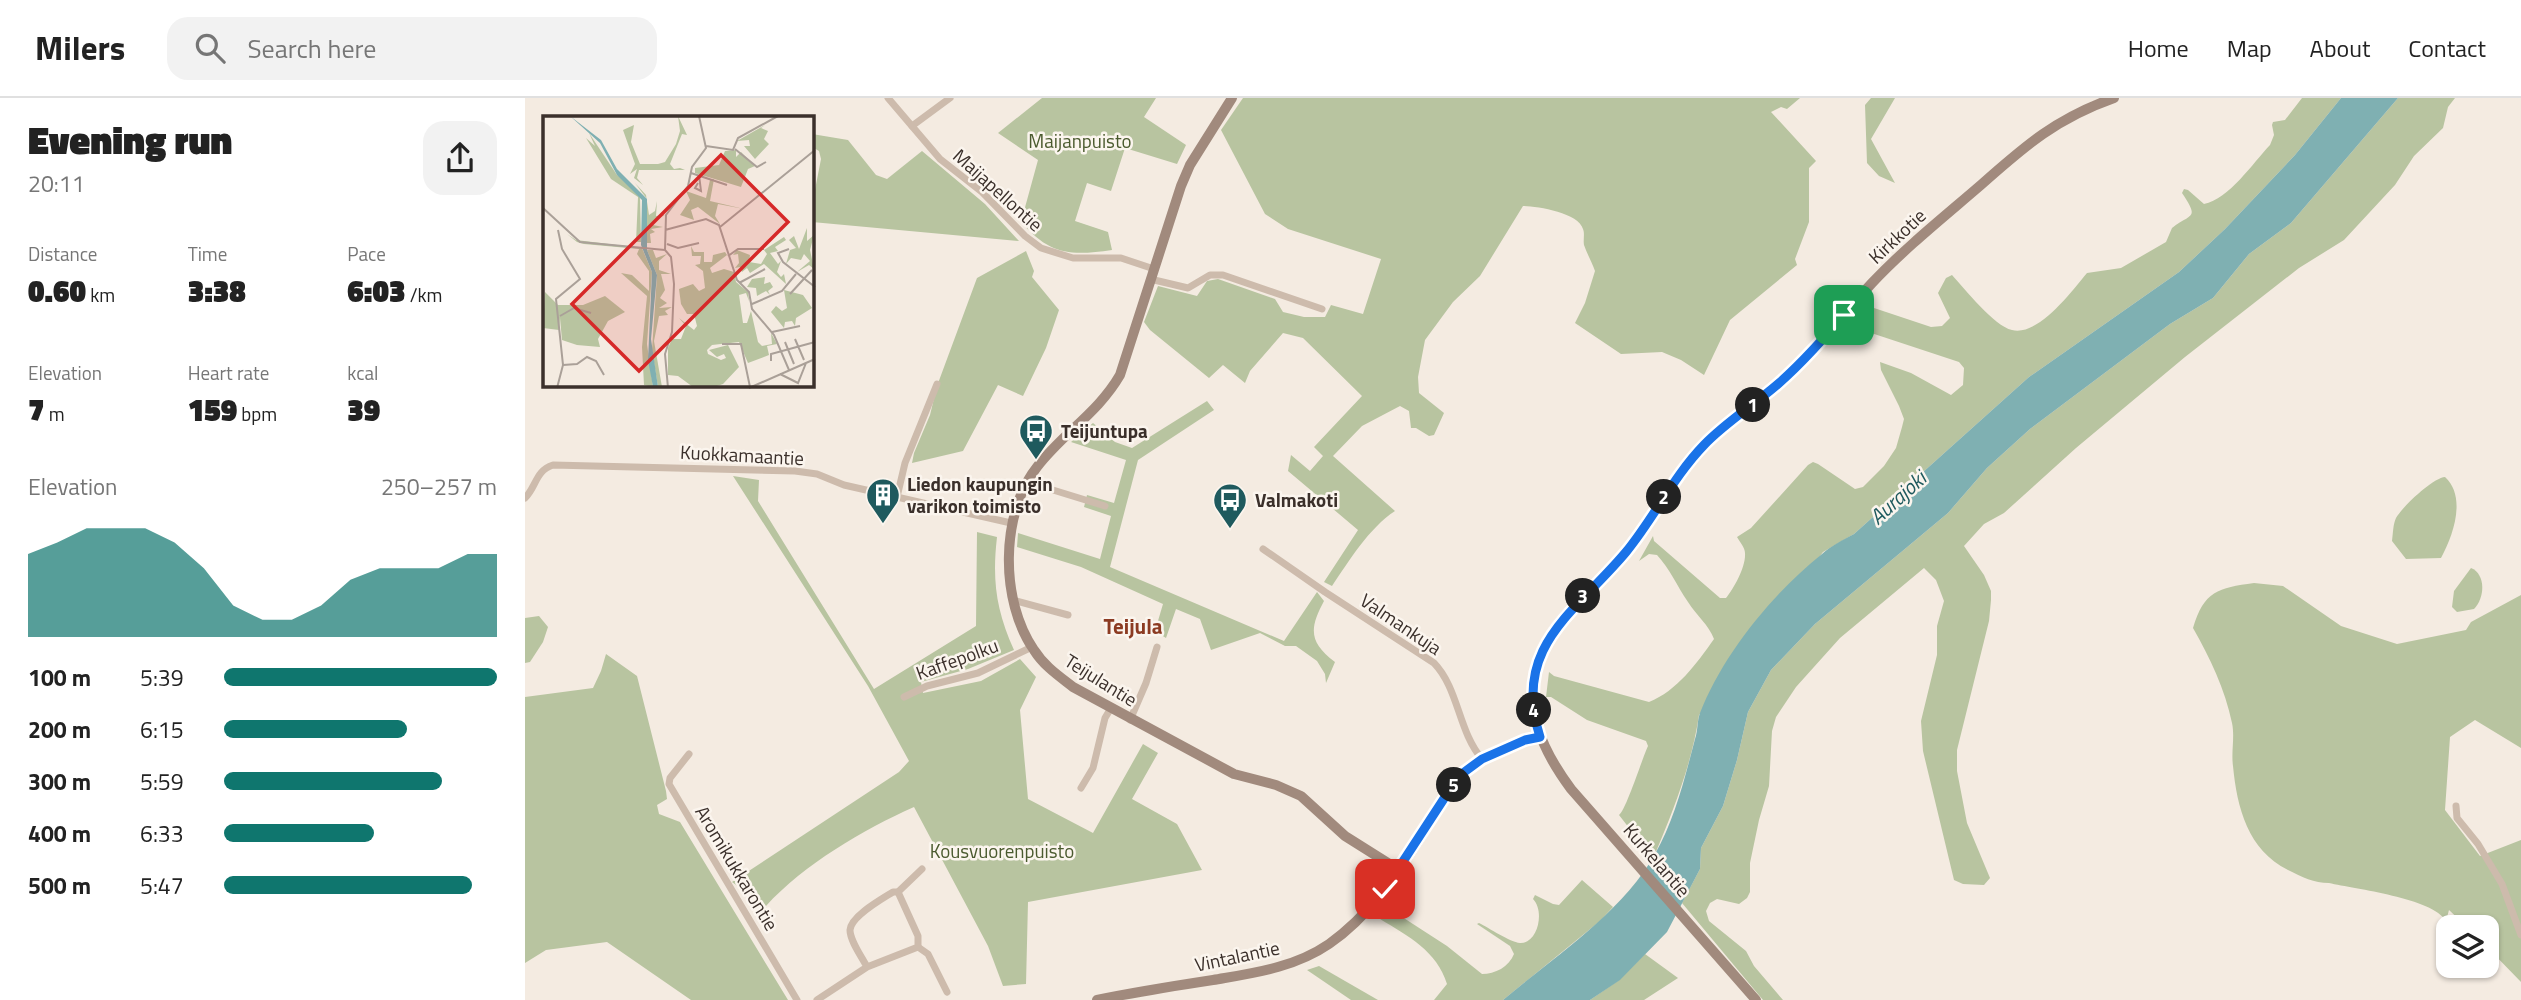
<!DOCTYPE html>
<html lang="en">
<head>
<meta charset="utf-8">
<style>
  :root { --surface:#fff; --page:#f2f2f2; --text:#222; --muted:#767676; --line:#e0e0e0; --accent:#0f766e }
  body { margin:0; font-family:"Titillium Web",sans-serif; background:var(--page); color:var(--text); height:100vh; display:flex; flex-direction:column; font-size:26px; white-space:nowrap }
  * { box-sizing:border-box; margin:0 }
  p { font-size:23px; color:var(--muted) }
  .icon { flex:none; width:38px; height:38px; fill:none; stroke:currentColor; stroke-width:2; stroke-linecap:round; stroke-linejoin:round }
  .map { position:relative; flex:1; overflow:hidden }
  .sheet { display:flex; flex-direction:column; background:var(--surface); width:525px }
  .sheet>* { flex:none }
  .controls { position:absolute; left:1911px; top:817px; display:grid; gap:14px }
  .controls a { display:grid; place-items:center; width:63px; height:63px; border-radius:14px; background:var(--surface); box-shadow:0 2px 5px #0004; font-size:35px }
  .pin { position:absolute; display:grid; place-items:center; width:60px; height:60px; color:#fff; margin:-30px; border-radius:14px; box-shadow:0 4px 10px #0006 }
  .km { position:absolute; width:35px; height:35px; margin:-18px; border-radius:50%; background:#222; color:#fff; font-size:19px; line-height:35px; text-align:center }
  .round { display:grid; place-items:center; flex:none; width:74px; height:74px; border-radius:21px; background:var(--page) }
  .overview { display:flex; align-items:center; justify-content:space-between; height:119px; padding:0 28px }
  h1 { font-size:38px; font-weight:800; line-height:52px }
  .metrics { display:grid; grid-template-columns:repeat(3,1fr); gap:10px; height:119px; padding:7px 28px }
  .metrics div { display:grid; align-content:center }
  .metrics b { font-size:30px; font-weight:800 }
  .metrics small { font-size:19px; font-weight:400 }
  .metrics p { font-size:19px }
  .chart { height:196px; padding:14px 28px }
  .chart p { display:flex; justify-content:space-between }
  .chart svg { width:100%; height:126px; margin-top:7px; fill:var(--accent); opacity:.7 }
  ul { padding:0 28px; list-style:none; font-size:23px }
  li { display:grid; grid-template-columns:112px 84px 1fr; align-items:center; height:52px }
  li i { height:18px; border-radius:9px; background:var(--accent) }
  header { display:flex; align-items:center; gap:42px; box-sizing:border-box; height:98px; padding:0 35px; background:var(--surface); border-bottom:2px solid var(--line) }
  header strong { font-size:33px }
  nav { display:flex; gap:38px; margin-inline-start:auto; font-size:24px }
  .search { width:490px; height:63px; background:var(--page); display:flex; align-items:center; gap:18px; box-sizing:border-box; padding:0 24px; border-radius:21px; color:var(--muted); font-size:26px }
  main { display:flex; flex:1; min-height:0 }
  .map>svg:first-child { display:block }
  .green { fill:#b8c4a0 }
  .water { fill:#7fb0b2 }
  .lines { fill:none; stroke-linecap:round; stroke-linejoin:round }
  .street { stroke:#cdbbac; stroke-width:7 }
  .secondary { stroke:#a18a7d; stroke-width:10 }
  .route-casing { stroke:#fff; stroke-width:14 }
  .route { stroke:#1a73e8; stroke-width:9 }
  .labels { text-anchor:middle; stroke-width:5; stroke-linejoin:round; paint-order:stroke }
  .park-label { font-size:19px; fill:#4a5a2e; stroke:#fbf5ee }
  .street-label { font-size:19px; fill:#3b302b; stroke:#fbf5ee }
  .poi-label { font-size:19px; font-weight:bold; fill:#3b302b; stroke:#fbf5ee; text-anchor:start }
  .water-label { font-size:21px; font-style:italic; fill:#1f5a5e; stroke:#fbf5ee }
  .neighbourhood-label { font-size:21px; font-weight:bold; fill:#8c3b22; stroke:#fbf5ee }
  .inset-road { fill:none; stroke:#aaa098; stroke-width:2 }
  .view { fill:#d62828; fill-opacity:0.15; stroke:#d62828; stroke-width:3.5 }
  .inset-edge { fill:none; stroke:#3b302b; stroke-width:3.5 }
</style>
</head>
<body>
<header>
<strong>Milers</strong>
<div class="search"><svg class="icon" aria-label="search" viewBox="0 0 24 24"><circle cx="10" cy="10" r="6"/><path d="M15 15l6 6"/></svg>Search here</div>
<nav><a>Home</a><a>Map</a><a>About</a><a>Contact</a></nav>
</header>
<main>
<section class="sheet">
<div class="overview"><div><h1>Evening run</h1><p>20:11</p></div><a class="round"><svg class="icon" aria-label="share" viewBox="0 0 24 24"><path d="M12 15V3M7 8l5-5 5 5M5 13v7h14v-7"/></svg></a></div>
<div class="metrics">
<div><p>Distance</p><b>0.60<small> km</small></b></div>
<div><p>Time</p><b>3:38</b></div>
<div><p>Pace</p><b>6:03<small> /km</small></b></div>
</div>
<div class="metrics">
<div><p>Elevation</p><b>7<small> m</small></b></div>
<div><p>Heart rate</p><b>159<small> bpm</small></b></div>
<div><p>kcal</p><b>39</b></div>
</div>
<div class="chart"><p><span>Elevation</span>250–257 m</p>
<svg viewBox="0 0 160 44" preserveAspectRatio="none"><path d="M0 44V15L10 11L20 6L30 6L40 6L50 11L60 20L70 33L80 38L90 38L100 33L110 24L120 20L130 20L140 20L150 15L160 15V44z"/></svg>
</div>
<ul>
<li><b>100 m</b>5:39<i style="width:100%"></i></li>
<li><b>200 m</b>6:15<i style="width:67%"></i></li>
<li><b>300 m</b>5:59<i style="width:80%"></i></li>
<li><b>400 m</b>6:33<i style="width:55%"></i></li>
<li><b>500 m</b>5:47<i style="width:91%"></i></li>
</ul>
</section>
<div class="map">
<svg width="1996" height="902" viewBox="0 0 1996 902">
  <rect width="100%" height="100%" fill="#f4ebe1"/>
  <g class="green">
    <path d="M517,0H631L619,19L661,47L652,66L600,50L586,93L562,85L550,123L583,134L587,152C545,158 525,157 496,124L513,62L473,35Z"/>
    <path d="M718,0H1275L1262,11L1256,9L1246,14L1291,63L1284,70V124L1270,161L1272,167L1205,222L1179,277L1156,262L1137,254L1096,256L1050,225L1060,205L1070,173C1067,164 1062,156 1059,147C1058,142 1060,136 1058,131C1054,115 1012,108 998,108L955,178L928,204L900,242L893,279L894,295L919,315L909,337L904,338L891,330H886L884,313L875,308L837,328L808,358L870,413C844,430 824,463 807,488L799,484L833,432L763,373L766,357L785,373L798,358L789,349L837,298L778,240L758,235L725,273L720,285L698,267L684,280L625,232L619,224L633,188L672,198L682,183L693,181L750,201L758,214L779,219H800L806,207L838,216L856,161L763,131L740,116L696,32Z"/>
    <polygon points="1346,0 1370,0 1346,41 1370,85 1354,78 1342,65 1340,7"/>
    <path d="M1777,0H1816L1770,57L1700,131L1654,174L1504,279L1329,436L1298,454L1174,617C1167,665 1149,711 1130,756L1108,735L1094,717C1101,712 1117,661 1123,648L1121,643L1062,622L1026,599H1021L1024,574L1029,578L1124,604C1152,593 1172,565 1189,541C1184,527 1171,517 1163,504C1152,488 1145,471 1132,457L1124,456L1114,463L1128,438L1129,443L1195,500H1201C1209,490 1221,469 1220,455C1220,450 1215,444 1212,439L1226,430L1283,367L1288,364L1293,366L1330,391L1338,389L1359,368L1371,350L1377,329L1379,321L1374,308L1356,272L1355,264L1386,275L1426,297L1438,287L1439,270L1434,264L1325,228L1347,206L1349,210L1406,229L1417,228L1425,220L1413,195L1421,180L1427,177C1440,191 1469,228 1487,232C1513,239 1548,192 1562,175L1596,170L1641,144L1647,130C1666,115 1675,122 1657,95L1659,91L1663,92L1679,106C1704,101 1728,65 1745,47L1749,37L1747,27L1748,24L1760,22Z"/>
    <polygon points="1873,0 1930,0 1923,9 1918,30 1889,58 1870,87 1819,142 1774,170 1660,259 1551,350 1479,415 1459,426 1439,448 1459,477 1466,493 1466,502 1464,523 1432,652 1432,673 1442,725 1465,780 1459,787 1438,786 1429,782 1398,653 1396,623 1412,557 1412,528 1419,503 1411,482 1399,470 1315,540 1271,589 1251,619 1247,633 1244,688 1234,722 1225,765 1225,794 1222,800 1214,806 1192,801 1185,805 1181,813 1184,823 1221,853 1229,868 1258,902 1238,902 1157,805 1175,771 1176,750 1198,708 1212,662 1223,614 1246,572 1290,526 1423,415 1462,370 1505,331 1645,226 1688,200 1724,156 1766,125"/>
    <polygon points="287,36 323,42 351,77 362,81 397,53 460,106 494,143 287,124 287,107 296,61 294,53 287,49"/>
    <polygon points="501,153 509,173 507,179 534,212 521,250 498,298 473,287 438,353 387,365 389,355 405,317 412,288 452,180"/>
    <path d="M682,303L689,312L613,362L585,469L759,543L792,494L799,503C784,531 784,544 810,564L801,585L800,576L792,563L771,548H760L735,535L686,552L675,521L651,511L641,540L630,533L638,506L556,469L492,449L493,435L575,461L586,418L559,409L562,397L589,405L601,362L546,344L568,325L590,344L607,350Z"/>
    <path d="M208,378L234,382L233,403L349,591L451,528L452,434L472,439C467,482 471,512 489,552L443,571L396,584L398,595L456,583L495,561L511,579L495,612L503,701L568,735L618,646L633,655L607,701L652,726L677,772L503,804L501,886L478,888L463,848L389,709C339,731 278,767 241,808L207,784L374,674L384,663L343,588Z"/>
    <path d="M1920,379C1942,399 1928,438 1916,460L1881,461L1867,443C1868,436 1868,426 1871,420C1878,408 1908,380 1920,379Z"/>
    <path d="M1946,470C1961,476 1960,500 1949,511L1932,514L1927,509L1929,493Z"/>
    <path d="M1729,485L1758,488L1816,528L1872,546L1941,532L1946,524L1996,497V650L1950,622L1925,639L1920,712L1955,758L1996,742V884L1962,849V830L1942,829L1924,812L1921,823C1908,800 1830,791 1804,785C1789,785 1777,779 1763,772C1723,752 1712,710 1708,668C1706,654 1710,639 1707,625C1700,591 1685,560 1668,530C1679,493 1693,490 1729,485Z"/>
    <polygon points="14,518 23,529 18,544 5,564 0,565 0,520"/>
    <polygon points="81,556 112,578 141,693 142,701 132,707 134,716 155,724 263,902 166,902 82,844 21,852 0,865 0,599 68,590 76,573"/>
    <path d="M1057,782L1088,809L1075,823L978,902H909L922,886C912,853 883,838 855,821L865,805L871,815L922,848L957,876C970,876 984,869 989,856L985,848L952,826L954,825C964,830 985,844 995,845C1013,846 1020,813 1008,801L1010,797L1028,806L1034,807Z"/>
    <polygon points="1120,856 1153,880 1119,902 1065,902 1094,882"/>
    <polygon points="794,868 853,902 826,902 782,872"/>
  </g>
  <path class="water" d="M1816,0H1873L1766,125L1724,156L1688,200L1645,226L1505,331L1462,370L1423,415L1290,526L1246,572L1223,614L1212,662L1198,708L1176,750L1175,771L1142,834L1095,882L1065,902H978C1029,859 1097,815 1130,756C1150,721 1160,679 1170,641C1173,632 1172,623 1175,615C1198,556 1248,495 1297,456C1306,448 1318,442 1329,436L1504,279L1654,174L1700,131L1770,57Z"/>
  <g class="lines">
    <g class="street">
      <polyline points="363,0 415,61 457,94 500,138 516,150 548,160 596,160 629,171"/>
      <polyline points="387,28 425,0"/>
      <polyline points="625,181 663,190 685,177 698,177 797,211"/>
      <polyline points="502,384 580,408"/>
      <polyline points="372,399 380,365 412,286"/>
      <path d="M0,400C12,388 10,373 28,367L270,373L292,376L319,387L486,425"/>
      <path d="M738,451L800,494L909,565C934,591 933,633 957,661"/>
      <polyline points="488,502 543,517"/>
      <polyline points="379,599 402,588 453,575 507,549"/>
      <polyline points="605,622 621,585 632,549"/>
      <polyline points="164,656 145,680 144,686 272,902"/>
      <polyline points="556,690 568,670 580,620 586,610"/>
      <polyline points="1931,708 1932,720 1953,746 1977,786 1996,837"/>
      <polyline points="373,794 397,771"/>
      <polyline points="393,849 403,856 422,894"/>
      <path d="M292,902L342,869L393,849V838L373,794H368C357,801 326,818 325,832C325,843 337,859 342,869"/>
    </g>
    <g class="secondary">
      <path d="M707,0L665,67L656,88L595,277C573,315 538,335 512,369C475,416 475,503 509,552C519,568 534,578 548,589L709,676L751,687L776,698L820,738L874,772"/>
      <path d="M572,902C610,894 649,888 688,882C728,875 769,870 804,846C844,818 872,777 897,737C909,716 921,691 938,675C958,656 989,644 1015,639"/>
      <path d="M1231,902L1046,691C1015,649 998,610 1015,558C1029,518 1068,492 1095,461C1122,430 1139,392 1165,362C1197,326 1239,301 1273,267C1299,241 1322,212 1347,185C1381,149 1420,118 1457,86C1501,47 1532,20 1589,0"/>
    </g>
  </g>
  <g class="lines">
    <g class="route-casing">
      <path id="route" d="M860,791L922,696L938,675L957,661L1000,642L1015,639C986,548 1051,514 1101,454C1129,420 1148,379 1179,347C1201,324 1229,307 1253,286C1277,265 1298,241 1319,217"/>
    </g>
    <use href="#route" class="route"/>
  </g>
  <defs>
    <g id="bus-pin" transform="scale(1.75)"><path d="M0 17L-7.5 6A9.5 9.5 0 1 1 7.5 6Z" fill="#1f5a5e" stroke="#fbf5ee"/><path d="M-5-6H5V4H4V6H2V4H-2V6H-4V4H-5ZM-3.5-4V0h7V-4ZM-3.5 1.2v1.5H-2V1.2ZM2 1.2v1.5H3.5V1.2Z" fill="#fff"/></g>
    <g id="building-pin" transform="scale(1.75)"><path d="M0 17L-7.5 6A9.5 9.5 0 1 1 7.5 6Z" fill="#1f5a5e" stroke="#fbf5ee"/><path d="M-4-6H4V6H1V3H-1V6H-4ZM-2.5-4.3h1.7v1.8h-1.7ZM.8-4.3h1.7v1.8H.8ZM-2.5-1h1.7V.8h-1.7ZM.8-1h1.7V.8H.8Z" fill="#fff"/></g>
  </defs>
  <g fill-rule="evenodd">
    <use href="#bus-pin" x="511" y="333"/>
    <use href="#building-pin" x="358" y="397"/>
    <use href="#bus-pin" x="705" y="402"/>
  </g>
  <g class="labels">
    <g class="park-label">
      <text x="555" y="50">Maijanpuisto</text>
      <text x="477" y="760">Kousvuorenpuisto</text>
    </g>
    <g class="street-label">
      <text transform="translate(473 92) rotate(42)" y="7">Maijapellontie</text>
      <text transform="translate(1372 138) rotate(-43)" y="7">Kirkkotie</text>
      <text transform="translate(217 357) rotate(3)" y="7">Kuokkamaantie</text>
      <text transform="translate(876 526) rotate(34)" y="7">Valmankuja</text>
      <text transform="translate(432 561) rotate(-20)" y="7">Kaffepolku</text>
      <text transform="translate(576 582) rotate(32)" y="7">Teijulantie</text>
      <text transform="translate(1132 762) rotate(49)" y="7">Kurkelantie</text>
      <text transform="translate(212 770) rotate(59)" y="7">Aromikukkarontie</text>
      <text transform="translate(712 858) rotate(-12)" y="7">Vintalantie</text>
    </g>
    <g class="poi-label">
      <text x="536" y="340">Teijuntupa</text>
      <text x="382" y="393">Liedon kaupungin<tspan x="382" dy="22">varikon toimisto</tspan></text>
      <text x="730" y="409">Valmakoti</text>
    </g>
    <g class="water-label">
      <text transform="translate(1373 400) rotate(-42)" y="7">Aurajoki</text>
    </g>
    <g class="neighbourhood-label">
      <text x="608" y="536">Teijula</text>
    </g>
  </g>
  <g transform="translate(18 18)">
    <rect width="271" height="271" fill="#f4ebe1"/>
    <path d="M135,0L144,19L139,18L127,48L131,53L137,52L142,54H96L94,62L100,69L91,62L94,53L87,58L92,48L80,14L91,9L88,26L97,48H115L122,46L133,28L137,15ZM222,9L218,12L225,15L221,23L226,28L212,43L201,30H207L206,24L194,25ZM46,17L74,59L87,68L97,80L98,126H93L95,81L68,63L43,22L52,30ZM193,34V41L198,36L212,50L205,53L198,71L152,57V52L176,49L182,35ZM171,63L167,85L201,93L175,88L172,100L177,108L155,91L148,94L151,104L137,99L147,84L143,75L163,82L167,64ZM92,67L103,79L106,99L112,95L114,85L113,100L122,99L111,104L110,109L120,111L108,113L112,116L107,118L108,127H104V83ZM264,112V125L271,119L267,134L271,153L266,149L254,156L267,145L261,138L258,144L248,142L243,148L247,134L253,132L246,124L251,120L256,133ZM24,118L33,124L99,132L109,156L104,228L110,271L101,269L99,231L104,180L78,157L89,159L106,175V155L94,138L96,133L41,128L34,126ZM241,121L243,124L232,131L235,135L227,137L235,148L238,145L234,156L238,161L241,158L243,168L221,148L207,157L204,152L199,156L197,151L192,152L196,147L195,138L190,139L194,134L207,139L206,146L218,148L224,138L221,134ZM148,130L151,136H161V146H169L170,139L182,136L184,139L167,152L169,157L181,153L191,156L193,166L205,176L206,185L203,177L196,179L200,207H204L208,195L215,226L219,230L229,228L228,217L234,228L224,230L226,239L205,247L196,226L169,229L164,234L165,238L178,244L183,242L181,238L174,241L166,234L185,229L196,251L180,268L171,271H150L135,260L125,259V232L129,223H138L143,210L136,202L151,214L154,210L151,198H144L138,188L136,173L150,168L156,175L162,172L160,155L152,149L157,148L158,140H149ZM104,134H110L113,142L124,138L116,145V154L128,158H118L122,174L117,182L124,187L116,192L129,191L122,195L125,199L116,200L111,225L119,271H115L109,234L114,159ZM222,161L221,168L227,166L230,171L225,175L227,179L223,175L214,180L213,172L204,171L209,163ZM241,174L260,179L269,192L253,202L252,210L249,205L242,206L241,212L228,196L233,190L239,195L244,192ZM2,176L15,189H40L62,180L82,196L65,205L55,223L57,231L34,229L19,224L17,202L16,214L0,212Z" fill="#b8c4a0"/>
    <path d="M27,0L58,24L74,53L104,83V134L114,159L108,223L115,271H110L105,244L109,156L98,129L99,84L74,59L57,27Z" fill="#7fb0b2"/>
    <path class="inset-road" d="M163,30L190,34L195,22L235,0M192,33L214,51L223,46M148,57L184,69M155,67L152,72L158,75L156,59M0,92L37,126L122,134M177,111L272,34M122,114L163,103L176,109L194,164L206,176L209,193L231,219L246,254M124,128L135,132L156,127M246,133L235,137L240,146L272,171M122,134L123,99L145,70L149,51L163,32L156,0M122,134L128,141L131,168L129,216L122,238L125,272M185,140L195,133H221M196,167L222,153M247,178L269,154M209,188L239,175L253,158M17,200L31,192L48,197M229,216L257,210M252,223L261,244M242,226L251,248M179,228H198L207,271M228,245V238L272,226M20,249L34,248L44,241L53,245L61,259M237,258L255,267L263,247M14,272L20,249L13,183L37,163L19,133L15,114M206,272L272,243"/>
    <path class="view" d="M178,39L245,106L96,255L29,188Z"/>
    <rect width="271" height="271" class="inset-edge"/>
  </g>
</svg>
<div class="controls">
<a><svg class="icon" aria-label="layers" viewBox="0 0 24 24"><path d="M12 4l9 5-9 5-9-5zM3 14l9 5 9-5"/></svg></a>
</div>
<div class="pin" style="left:1319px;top:217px;background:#1e9e55"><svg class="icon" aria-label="arrive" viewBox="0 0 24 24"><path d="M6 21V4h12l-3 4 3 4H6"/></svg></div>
<div class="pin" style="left:860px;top:791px;background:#d93025"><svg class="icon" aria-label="check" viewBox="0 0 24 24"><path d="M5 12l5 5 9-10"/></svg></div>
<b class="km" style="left:1228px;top:307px">1</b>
<b class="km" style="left:1139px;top:399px">2</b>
<b class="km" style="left:1058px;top:498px">3</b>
<b class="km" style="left:1009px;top:612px">4</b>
<b class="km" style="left:929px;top:687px">5</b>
</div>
</main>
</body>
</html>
